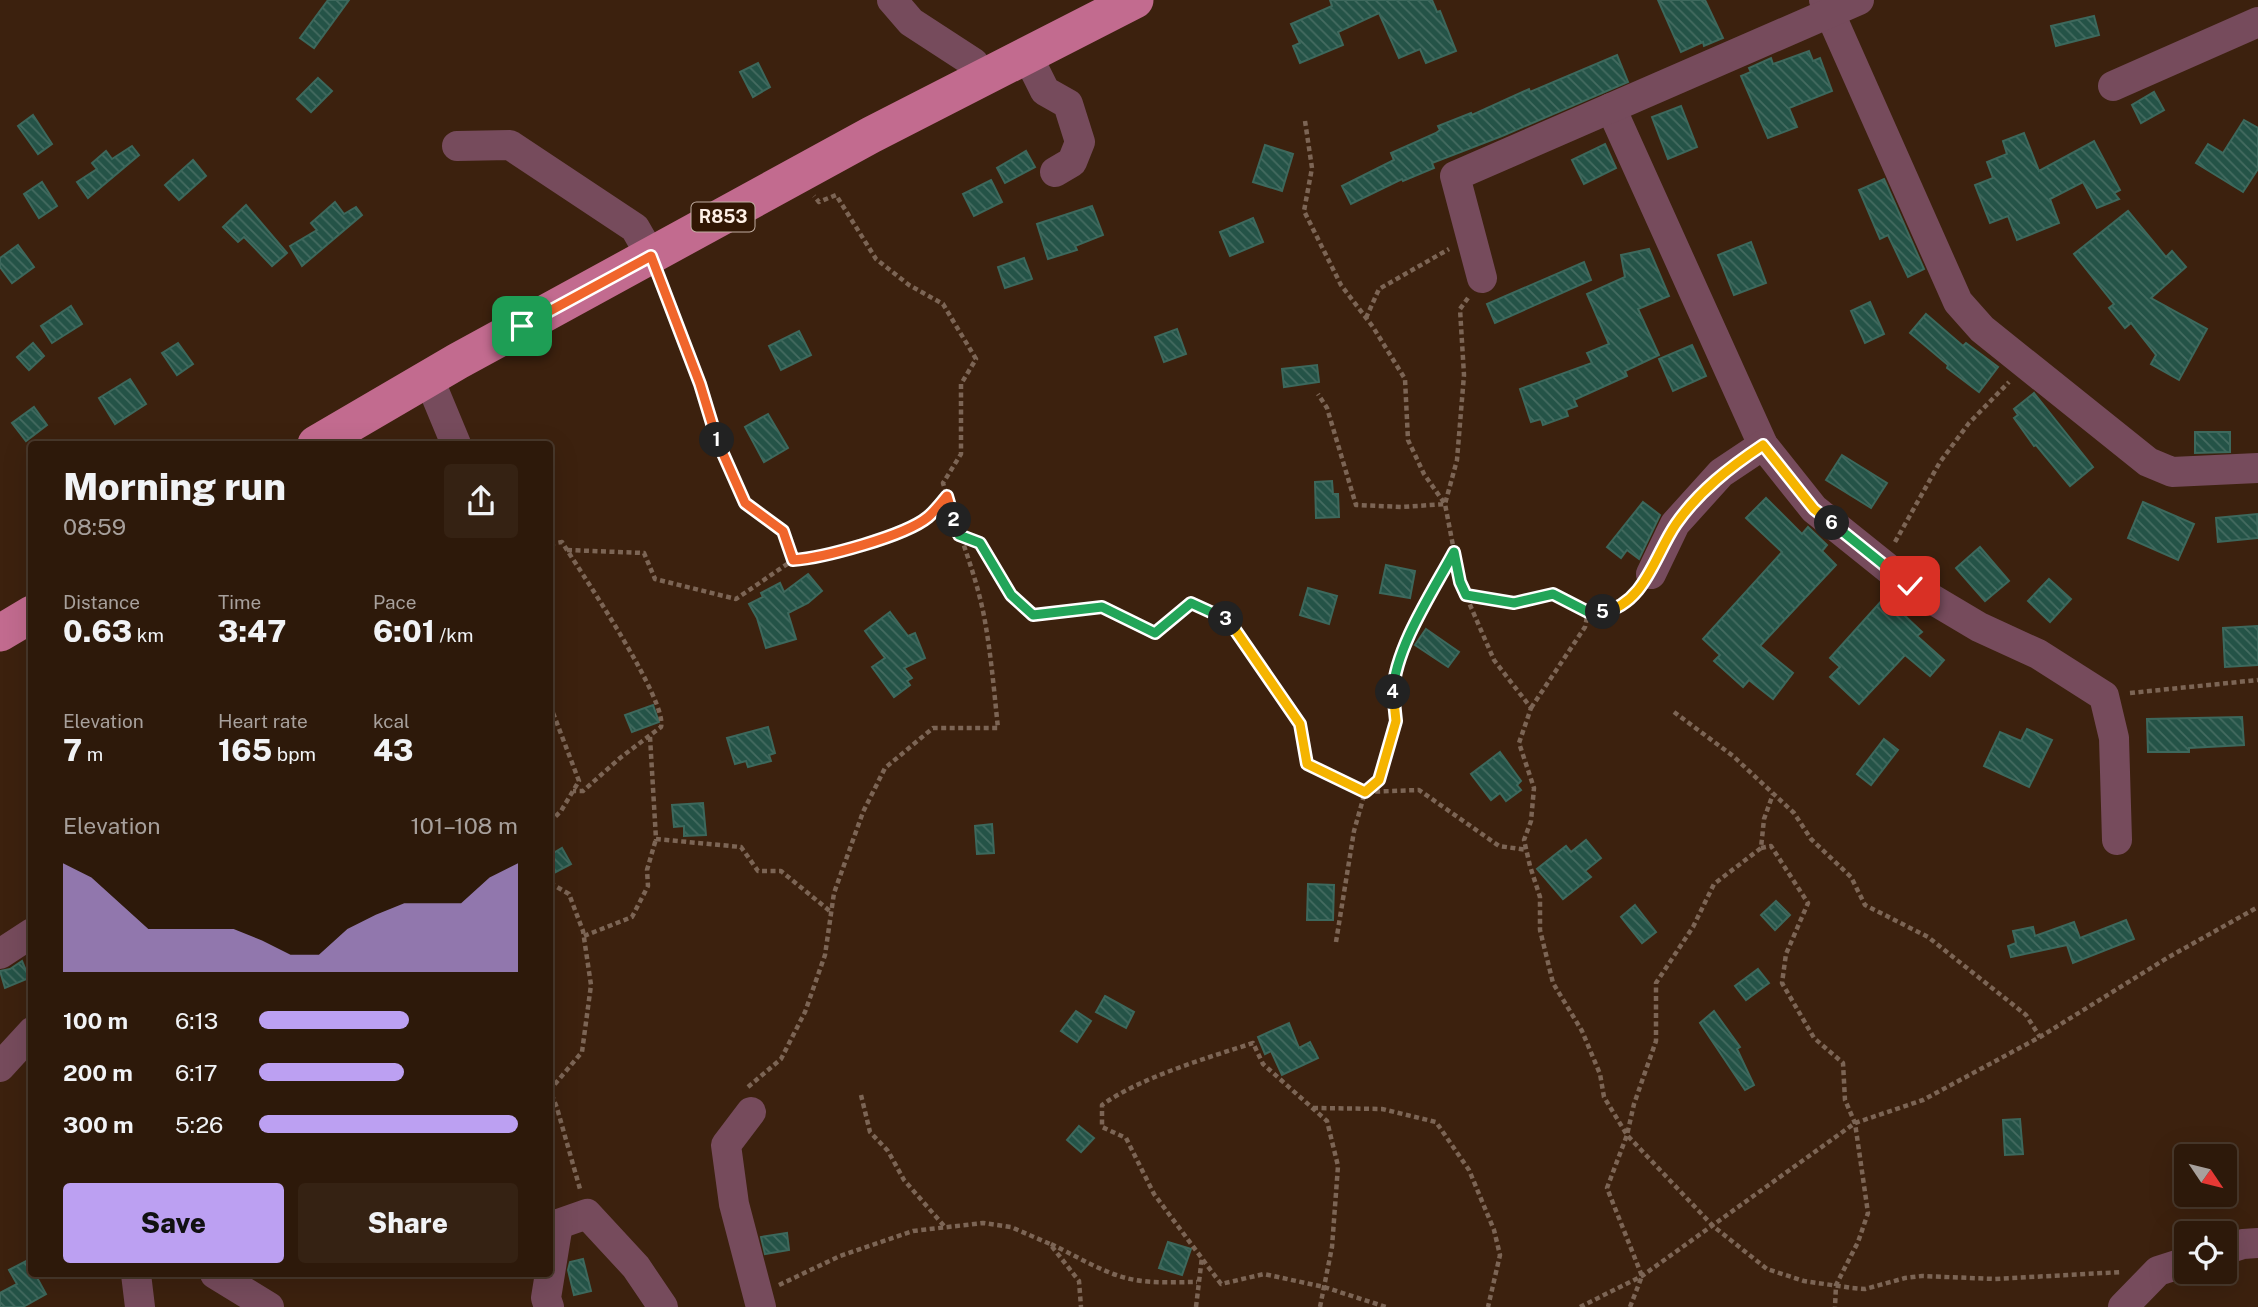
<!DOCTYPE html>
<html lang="en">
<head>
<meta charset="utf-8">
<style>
  :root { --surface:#2d190a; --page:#352213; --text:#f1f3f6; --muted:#a7a09c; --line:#48382b; --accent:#bca0f2 }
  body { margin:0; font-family:"Public Sans",sans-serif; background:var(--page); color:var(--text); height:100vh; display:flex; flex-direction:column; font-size:26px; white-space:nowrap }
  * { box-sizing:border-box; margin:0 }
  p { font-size:23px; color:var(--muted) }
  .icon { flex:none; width:38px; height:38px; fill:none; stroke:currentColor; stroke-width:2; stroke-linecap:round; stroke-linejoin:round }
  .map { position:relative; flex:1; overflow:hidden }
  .side { position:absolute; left:28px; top:441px; width:525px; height:836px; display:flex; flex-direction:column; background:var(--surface); border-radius:7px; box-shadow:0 7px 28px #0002,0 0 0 2px var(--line) }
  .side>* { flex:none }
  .needle { width:46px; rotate:125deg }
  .tools { position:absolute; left:2174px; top:1144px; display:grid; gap:14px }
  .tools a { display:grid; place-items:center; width:63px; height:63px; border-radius:7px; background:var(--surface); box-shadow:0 7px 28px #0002,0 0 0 2px var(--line); font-size:35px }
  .pin { position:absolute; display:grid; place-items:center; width:60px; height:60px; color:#fff; margin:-30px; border-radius:14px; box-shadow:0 4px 10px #0006 }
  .km { position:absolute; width:35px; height:35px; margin:-18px; border-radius:50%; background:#222; color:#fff; font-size:19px; line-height:35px; text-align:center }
  .round { display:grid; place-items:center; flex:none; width:74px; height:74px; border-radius:7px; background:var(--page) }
  .head { display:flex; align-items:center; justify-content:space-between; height:119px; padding:0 35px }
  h1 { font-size:38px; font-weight:800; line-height:52px }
  .figures { display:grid; grid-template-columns:repeat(3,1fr); gap:10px; height:119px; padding:7px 35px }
  .figures div { display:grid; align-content:center }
  .figures b { font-size:30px; font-weight:800 }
  .figures small { font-size:19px; font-weight:400 }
  .figures p { font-size:19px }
  .chart { height:196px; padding:14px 35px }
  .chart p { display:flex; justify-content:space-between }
  .chart svg { width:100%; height:126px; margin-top:7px; fill:var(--accent); opacity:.7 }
  .cta { display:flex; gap:14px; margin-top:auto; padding:14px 35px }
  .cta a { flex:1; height:80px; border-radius:7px; background:var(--accent); color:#111; font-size:28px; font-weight:800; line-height:80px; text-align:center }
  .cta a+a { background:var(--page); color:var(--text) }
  ul { padding:0 35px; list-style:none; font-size:23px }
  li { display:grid; grid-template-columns:112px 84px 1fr; align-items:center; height:52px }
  li i { height:18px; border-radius:9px; background:var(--accent) }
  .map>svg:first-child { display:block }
  .building { fill:url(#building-back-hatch); stroke:#3d685c; stroke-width:2 }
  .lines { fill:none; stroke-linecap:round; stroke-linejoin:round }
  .path { stroke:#7c6555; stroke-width:4.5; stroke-dasharray:5 3.5; stroke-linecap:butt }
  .minor { stroke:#764b5c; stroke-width:30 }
  .major { stroke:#c26b8f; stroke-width:37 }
  .split-1-casing { stroke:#fff; stroke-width:14 }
  .split-2-casing { stroke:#fff; stroke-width:14 }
  .split-3-casing { stroke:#fff; stroke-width:14 }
  .split-4-casing { stroke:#fff; stroke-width:14 }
  .split-5-casing { stroke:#fff; stroke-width:14 }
  .split-6-casing { stroke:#fff; stroke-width:14 }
  .split-7-casing { stroke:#fff; stroke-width:14 }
  .split-1 { stroke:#f0652b; stroke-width:9 }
  .split-2 { stroke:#f0652b; stroke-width:9 }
  .split-3 { stroke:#22a559; stroke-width:9 }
  .split-4 { stroke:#f5b400; stroke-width:9 }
  .split-5 { stroke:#22a559; stroke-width:9 }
  .split-6 { stroke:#f5b400; stroke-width:9 }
  .split-7 { stroke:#22a559; stroke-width:9 }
  .labels { text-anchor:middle; stroke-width:7; stroke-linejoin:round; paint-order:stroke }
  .shield { fill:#321704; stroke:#c1aea2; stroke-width:2 }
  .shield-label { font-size:18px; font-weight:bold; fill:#feefe5 }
</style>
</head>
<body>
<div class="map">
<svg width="2258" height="1307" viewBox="0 0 2258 1307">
  <defs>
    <pattern id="building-back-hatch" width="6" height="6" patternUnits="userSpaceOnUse" patternTransform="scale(1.75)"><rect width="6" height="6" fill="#245347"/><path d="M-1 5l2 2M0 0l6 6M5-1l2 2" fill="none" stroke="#456c61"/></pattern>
  </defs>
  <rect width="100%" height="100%" fill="#3c210e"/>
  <g class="building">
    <polygon points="328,0 349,0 314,48 300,38"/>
    <polygon points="1330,0 1432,0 1437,12 1440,11 1456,51 1426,63 1420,49 1399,58 1379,13 1338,32 1343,45 1300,63 1293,46 1300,43 1291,24 1332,6"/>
    <polygon points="1658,0 1705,0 1723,38 1704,46 1703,42 1681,52"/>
    <polygon points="2094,16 2099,35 2056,46 2051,26"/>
    <polygon points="1809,51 1813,61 1820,58 1832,91 1789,108 1797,127 1768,138 1741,76 1751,72 1749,68 1771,58 1773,64"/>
    <polygon points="1617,55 1628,82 1502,136 1432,163 1434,168 1403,181 1402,179 1351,204 1342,186 1394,160 1391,153 1436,133 1440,130 1438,126 1471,113 1472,115 1529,89 1530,92"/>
    <polygon points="758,63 770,87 753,97 740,72"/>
    <polygon points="318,78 332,91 311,112 297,99"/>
    <polygon points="2154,92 2164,110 2141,123 2132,105"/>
    <polygon points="1681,106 1697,147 1668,159 1652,117"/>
    <polygon points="33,115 52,144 38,154 18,126"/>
    <polygon points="2244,120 2258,128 2258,169 2243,192 2196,163 2208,144 2223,153"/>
    <polygon points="2024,133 2039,171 2094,141 2120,190 2114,193 2119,199 2097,208 2083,182 2050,199 2059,223 2017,240 2008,216 1990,223 1975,185 1993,178 1987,162 2007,154 2003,141"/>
    <polygon points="1605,144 1616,168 1584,184 1572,160"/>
    <polygon points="1265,145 1293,154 1282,191 1253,182"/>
    <polygon points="132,146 139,155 88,198 77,182 97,169 92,163 106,151 112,159"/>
    <polygon points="1026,151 1035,167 1005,183 997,168"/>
    <polygon points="193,160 206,176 179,200 165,185"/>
    <polygon points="1884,179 1924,269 1908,277 1888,235 1880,239 1859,190"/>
    <polygon points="991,180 1002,202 974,216 963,194"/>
    <polygon points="42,182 57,206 39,218 24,194"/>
    <polygon points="335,202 344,214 356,207 362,215 302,266 290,246 317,230 311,223"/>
    <polygon points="246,205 287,253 272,266 244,237 238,242 223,227"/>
    <polygon points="1092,206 1103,235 1075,246 1077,250 1048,259 1037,224"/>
    <polygon points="2128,211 2166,257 2172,251 2186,267 2151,298 2207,329 2179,380 2151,364 2156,355 2131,323 2125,328 2109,308 2114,304 2074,254"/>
    <polygon points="1253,218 1263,242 1230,256 1220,232"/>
    <polygon points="1751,242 1766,283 1734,295 1718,255"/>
    <polygon points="18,245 34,267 12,283 0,267 0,258"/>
    <polygon points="1649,249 1669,296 1638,309 1659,355 1625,371 1627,376 1574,400 1577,406 1566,410 1568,416 1543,425 1541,419 1531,422 1520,389 1592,363 1587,353 1609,344 1587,294 1625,277 1621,255"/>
    <polygon points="1024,258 1032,279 1005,288 998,267"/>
    <polygon points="1584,262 1591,280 1495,323 1487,304"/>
    <polygon points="1870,302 1884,334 1865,343 1851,311"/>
    <polygon points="71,306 82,324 52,343 41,326"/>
    <polygon points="1926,314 1963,346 1966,343 1998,367 1979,392 1947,368 1948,365 1910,333"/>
    <polygon points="1177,329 1186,354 1164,362 1155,337"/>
    <polygon points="799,331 811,355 781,370 769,346"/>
    <polygon points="33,343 44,356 29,370 17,357"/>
    <polygon points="178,343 193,364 177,375 162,353"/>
    <polygon points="1692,345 1706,376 1673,391 1659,359"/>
    <polygon points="1317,365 1319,382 1284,387 1282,369"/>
    <polygon points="130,379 146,404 115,424 99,398"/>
    <polygon points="2034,393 2093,467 2070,486 2036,445 2034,446 2014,418 2018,415 2014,409"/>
    <polygon points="34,407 47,425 26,441 12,423"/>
    <polygon points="768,414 788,448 764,462 745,427"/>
    <polygon points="2195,432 2230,432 2230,452 2195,453"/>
    <polygon points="1842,455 1887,483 1871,508 1826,480"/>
    <polygon points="1332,481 1333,494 1338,494 1339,517 1316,518 1315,482"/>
    <polygon points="1766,498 1802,534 1808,527 1827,545 1822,551 1836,565 1760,646 1793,673 1773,699 1749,680 1743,687 1714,661 1720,655 1703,639 1782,552 1746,518"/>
    <polygon points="1643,502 1660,515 1639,559 1627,550 1621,558 1607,547"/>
    <polygon points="2143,502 2194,524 2178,560 2128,538"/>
    <polygon points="2257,514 2258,538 2218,542 2216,518"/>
    <polygon points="1980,547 2009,581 1985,601 1956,568"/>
    <polygon points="1386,565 1415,571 1410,598 1380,593"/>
    <polygon points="808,574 822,591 808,603 788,613 796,639 766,648 757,618 749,604 763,597 761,593 780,583 784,592"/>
    <polygon points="2049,579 2071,599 2050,622 2028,601"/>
    <polygon points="1308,588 1337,596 1329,624 1300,615"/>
    <polygon points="1885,597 1922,632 1917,636 1944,660 1930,676 1905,655 1859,704 1830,677 1840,667 1830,658"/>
    <polygon points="890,612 908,636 915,633 925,658 904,668 912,678 907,681 910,685 894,697 872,667 885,658 865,631"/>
    <polygon points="2258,626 2258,665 2225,667 2223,628"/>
    <polygon points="1426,629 1459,652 1448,667 1415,645"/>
    <polygon points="653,705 659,722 632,732 625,715"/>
    <polygon points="2242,717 2244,745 2189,748 2189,752 2148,752 2147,719"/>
    <polygon points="768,727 775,753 769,755 771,761 748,767 746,761 735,764 727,738"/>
    <polygon points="2027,729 2052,740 2029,787 1984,766 2000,732 2021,741"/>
    <polygon points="1884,739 1898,750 1871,785 1857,774"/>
    <polygon points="1500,752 1521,781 1517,785 1521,790 1506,801 1500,793 1491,800 1471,774"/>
    <polygon points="703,803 706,835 684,836 684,826 674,827 672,805"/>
    <polygon points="992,824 994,853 977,854 975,826"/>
    <polygon points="1586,840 1601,858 1585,871 1591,877 1563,899 1537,869 1566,846 1571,852"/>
    <polygon points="562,848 571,864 550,875 550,855"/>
    <polygon points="1308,884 1334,885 1333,920 1307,920"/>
    <polygon points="1776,901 1790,915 1775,930 1761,915"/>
    <polygon points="1635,905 1656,932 1642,943 1621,917"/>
    <polygon points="2126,920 2134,939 2073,963 2067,945 2011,957 2008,946 2016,943 2013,931 2033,927 2035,936 2074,922 2080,938"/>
    <polygon points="22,961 29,978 5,988 0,971 10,969"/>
    <polygon points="1758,969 1769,983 1746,1000 1735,986"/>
    <polygon points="1105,996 1134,1012 1126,1028 1096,1012"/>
    <polygon points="1076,1011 1091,1021 1077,1042 1061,1031"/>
    <polygon points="1714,1011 1740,1047 1737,1049 1754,1085 1745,1090 1700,1023"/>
    <polygon points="1289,1023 1299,1048 1310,1042 1318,1058 1282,1075 1271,1051 1265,1054 1258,1037"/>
    <polygon points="2020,1119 2023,1154 2005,1155 2003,1120"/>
    <polygon points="1079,1126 1094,1138 1081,1152 1067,1140"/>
    <polygon points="787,1233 789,1250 765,1254 761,1237"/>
    <polygon points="1168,1242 1191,1249 1182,1275 1159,1268"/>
    <polygon points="583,1259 591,1291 574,1295 568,1270 570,1262"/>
    <polygon points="28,1260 32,1267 32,1274 35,1274 46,1294 23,1307 0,1307 0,1293 17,1284 9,1270"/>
  </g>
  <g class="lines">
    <g class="path">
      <polyline points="1305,121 1312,168 1304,211 1341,285 1373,327 1405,379 1408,440 1424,474 1445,504 1402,507 1356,505 1327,408 1318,394"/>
      <polyline points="661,283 700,385 718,444 745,503 783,531 793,560"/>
      <polyline points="1468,298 1460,309 1464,375 1457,460 1445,504 1460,582 1494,660 1531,708 1519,743 1534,788 1531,821 1524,840 1530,866 1540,897 1540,930 1553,983 1582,1031 1600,1074 1604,1097 1627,1135 1713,1226 1767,1269 1804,1281 1852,1288 1865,1289 1905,1278 1922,1276 1995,1279 2122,1272"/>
      <polyline points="1366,318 1379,289 1449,249"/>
      <polyline points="960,535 980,543 1011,595 1033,615 1102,607 1155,633 1191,603 1229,621 1300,724 1307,764 1365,792 1419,790 1499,846 1527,850"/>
      <polyline points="1895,542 1940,462 1969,423 2009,382"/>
      <path d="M550,544L562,542L567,550C585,578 668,702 661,727L620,758L583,791H573"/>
      <polyline points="567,550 644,553 655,579 736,599 793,560 817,558 894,534 928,518 946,497"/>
      <path d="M1466,595L1514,603L1553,594C1587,615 1606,622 1636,590"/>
      <polyline points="2130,693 2258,680"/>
      <polyline points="550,705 579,781 561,811 550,822"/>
      <polyline points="1531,708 1585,627 1588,612"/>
      <polyline points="1674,712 1733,756 1794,813 1811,839 1851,877 1865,905 1928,937 2026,1015 2040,1037"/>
      <polyline points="650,737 656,839 741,847 758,871 781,871 831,912"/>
      <polyline points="1761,848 1771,846 1808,903 1786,954 1782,983 1814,1038 1843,1063 1845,1100 1855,1123 1868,1213 1858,1242 1836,1285 1835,1307"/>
      <polyline points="550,883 569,894 583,931 591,985 582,1052 550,1090 557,1108 580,1189"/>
      <polyline points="584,936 632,917 648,886 647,870 656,839"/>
      <polyline points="1336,942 1354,831 1365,792 1379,780 1396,721 1393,696 1394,676 1417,620 1454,553"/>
      <path d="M748,1087L781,1059L805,1012L825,955L834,893L863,812L885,768L933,728H998C994,691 991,653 984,616C975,570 956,527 943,483L961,454V384L976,359L943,304L909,285L876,259L836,195L819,202L814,196"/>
      <polyline points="861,1095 870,1132 888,1151 904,1180 945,1227"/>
      <polyline points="1313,1108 1382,1109 1436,1122 1469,1170 1494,1230 1500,1255 1488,1307"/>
      <path d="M1051,1244C1076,1256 1100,1271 1126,1278C1149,1284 1174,1282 1197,1282"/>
      <polyline points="779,1285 840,1256 913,1231 983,1223 1011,1227 1050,1244 1079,1281 1081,1307"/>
      <polyline points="1196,1307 1202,1257"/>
      <path d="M1320,1307L1332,1247L1338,1166L1327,1121L1263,1064L1253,1043C1207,1058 1141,1077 1102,1105V1127L1126,1138L1154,1194L1221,1284L1264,1274L1324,1287L1386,1307"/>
      <polyline points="1580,1307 1642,1276 1855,1123 1923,1100 2040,1037 2167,958 2258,907"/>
      <polyline points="1630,1307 1642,1276 1607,1188 1627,1135 1634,1104 1656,1041 1656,983 1693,927 1714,884 1761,848 1764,819 1773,794"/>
    </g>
    <g class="minor">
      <polyline points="892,0 911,22 974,63 981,80"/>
      <polyline points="1824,0 1958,302 1982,329 2148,462 2172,472 2258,468"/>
      <polyline points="1027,55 1045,91 1068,104 1080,142 1072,162 1055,172"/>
      <polyline points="2113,86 2258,22"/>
      <polyline points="1611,108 1763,445 1814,509 1910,586 1979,627 2038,654 2104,696 2114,738 2117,840"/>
      <polyline points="457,146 510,145 635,228 651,256"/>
      <polyline points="1482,278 1455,176 1859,0"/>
      <polyline points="429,379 456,444"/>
      <polyline points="1651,574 1675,524 1721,473 1763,445"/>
      <polyline points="0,954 32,933"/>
      <polyline points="0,1067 32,1032"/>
      <polyline points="751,1112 726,1145 734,1204 761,1307"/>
      <polyline points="550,1227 587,1214 636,1267 663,1307"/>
      <polyline points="2224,1250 2243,1244 2258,1243"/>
      <polyline points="136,1274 140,1307"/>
      <polyline points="215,1274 269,1307"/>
      <polyline points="549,1307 546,1298 558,1224"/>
      <polyline points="2123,1307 2158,1271 2186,1262"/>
    </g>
    <g class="major">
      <polyline points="316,444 458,361 871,135 1135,0"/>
      <polyline points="0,633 32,614"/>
    </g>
  </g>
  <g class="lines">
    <g class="split-1-casing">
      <polyline id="split-1" points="522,326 651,256 700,384 717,440"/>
    </g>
    <g class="split-2-casing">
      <path id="split-2" d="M717,440L745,503L783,531L793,560C823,558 905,536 928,517C935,511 941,503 947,496L954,520"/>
    </g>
    <g class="split-3-casing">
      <polyline id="split-3" points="954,520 959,535 980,543 1011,595 1033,615 1102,607 1155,633 1191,603 1226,619"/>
    </g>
    <g class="split-4-casing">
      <polyline id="split-4" points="1226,619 1229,621 1300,724 1307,764 1365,792 1379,780 1396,721 1393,692"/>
    </g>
    <g class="split-5-casing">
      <path id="split-5" d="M1393,692C1395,648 1433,591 1454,552L1460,582L1466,595L1514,603L1553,594L1588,612H1603"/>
    </g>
    <g class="split-6-casing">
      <path id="split-6" d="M1603,612C1645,604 1655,554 1676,524C1699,491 1730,467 1763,445L1814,509L1832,523"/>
    </g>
    <g class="split-7-casing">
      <polyline id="split-7" points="1832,523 1910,586"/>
    </g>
    <use href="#split-1" class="split-1"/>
    <use href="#split-2" class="split-2"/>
    <use href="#split-3" class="split-3"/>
    <use href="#split-4" class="split-4"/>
    <use href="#split-5" class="split-5"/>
    <use href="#split-6" class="split-6"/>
    <use href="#split-7" class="split-7"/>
  </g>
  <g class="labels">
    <rect class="shield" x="691.5" y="202.5" width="63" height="29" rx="5"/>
    <g class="shield-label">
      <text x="723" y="223">R853</text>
    </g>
  </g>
</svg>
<div class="tools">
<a><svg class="needle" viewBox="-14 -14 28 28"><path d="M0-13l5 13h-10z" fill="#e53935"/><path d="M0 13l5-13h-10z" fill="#a7a09c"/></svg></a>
<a><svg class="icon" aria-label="locate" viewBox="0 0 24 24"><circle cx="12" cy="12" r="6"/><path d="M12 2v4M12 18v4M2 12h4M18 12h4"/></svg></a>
</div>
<div class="pin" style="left:522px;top:326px;background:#1e9e55"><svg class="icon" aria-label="arrive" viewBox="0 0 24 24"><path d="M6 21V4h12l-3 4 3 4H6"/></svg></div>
<div class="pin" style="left:1910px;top:586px;background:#d93025"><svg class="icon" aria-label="check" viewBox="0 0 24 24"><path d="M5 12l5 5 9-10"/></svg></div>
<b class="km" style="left:717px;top:440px">1</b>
<b class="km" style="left:954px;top:520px">2</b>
<b class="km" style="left:1226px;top:619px">3</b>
<b class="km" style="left:1393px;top:692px">4</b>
<b class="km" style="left:1603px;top:612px">5</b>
<b class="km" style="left:1832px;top:523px">6</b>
<section class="side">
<div class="head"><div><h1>Morning run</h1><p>08:59</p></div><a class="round"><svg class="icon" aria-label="share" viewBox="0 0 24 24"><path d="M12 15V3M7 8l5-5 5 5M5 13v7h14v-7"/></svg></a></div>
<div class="figures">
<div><p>Distance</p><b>0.63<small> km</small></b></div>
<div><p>Time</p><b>3:47</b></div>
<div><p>Pace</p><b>6:01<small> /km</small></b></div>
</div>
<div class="figures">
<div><p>Elevation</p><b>7<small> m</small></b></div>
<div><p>Heart rate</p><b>165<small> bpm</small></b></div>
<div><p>kcal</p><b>43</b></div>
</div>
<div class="chart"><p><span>Elevation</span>101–108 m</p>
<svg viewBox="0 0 160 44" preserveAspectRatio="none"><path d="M0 44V6L10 11L20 20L30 29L40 29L50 29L60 29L70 33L80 38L90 38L100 29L110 24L120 20L130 20L140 20L150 11L160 6V44z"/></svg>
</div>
<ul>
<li><b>100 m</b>6:13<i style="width:58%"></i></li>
<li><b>200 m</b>6:17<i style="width:56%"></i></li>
<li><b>300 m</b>5:26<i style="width:100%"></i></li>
</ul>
<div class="cta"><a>Save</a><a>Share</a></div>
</section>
</div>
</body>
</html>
